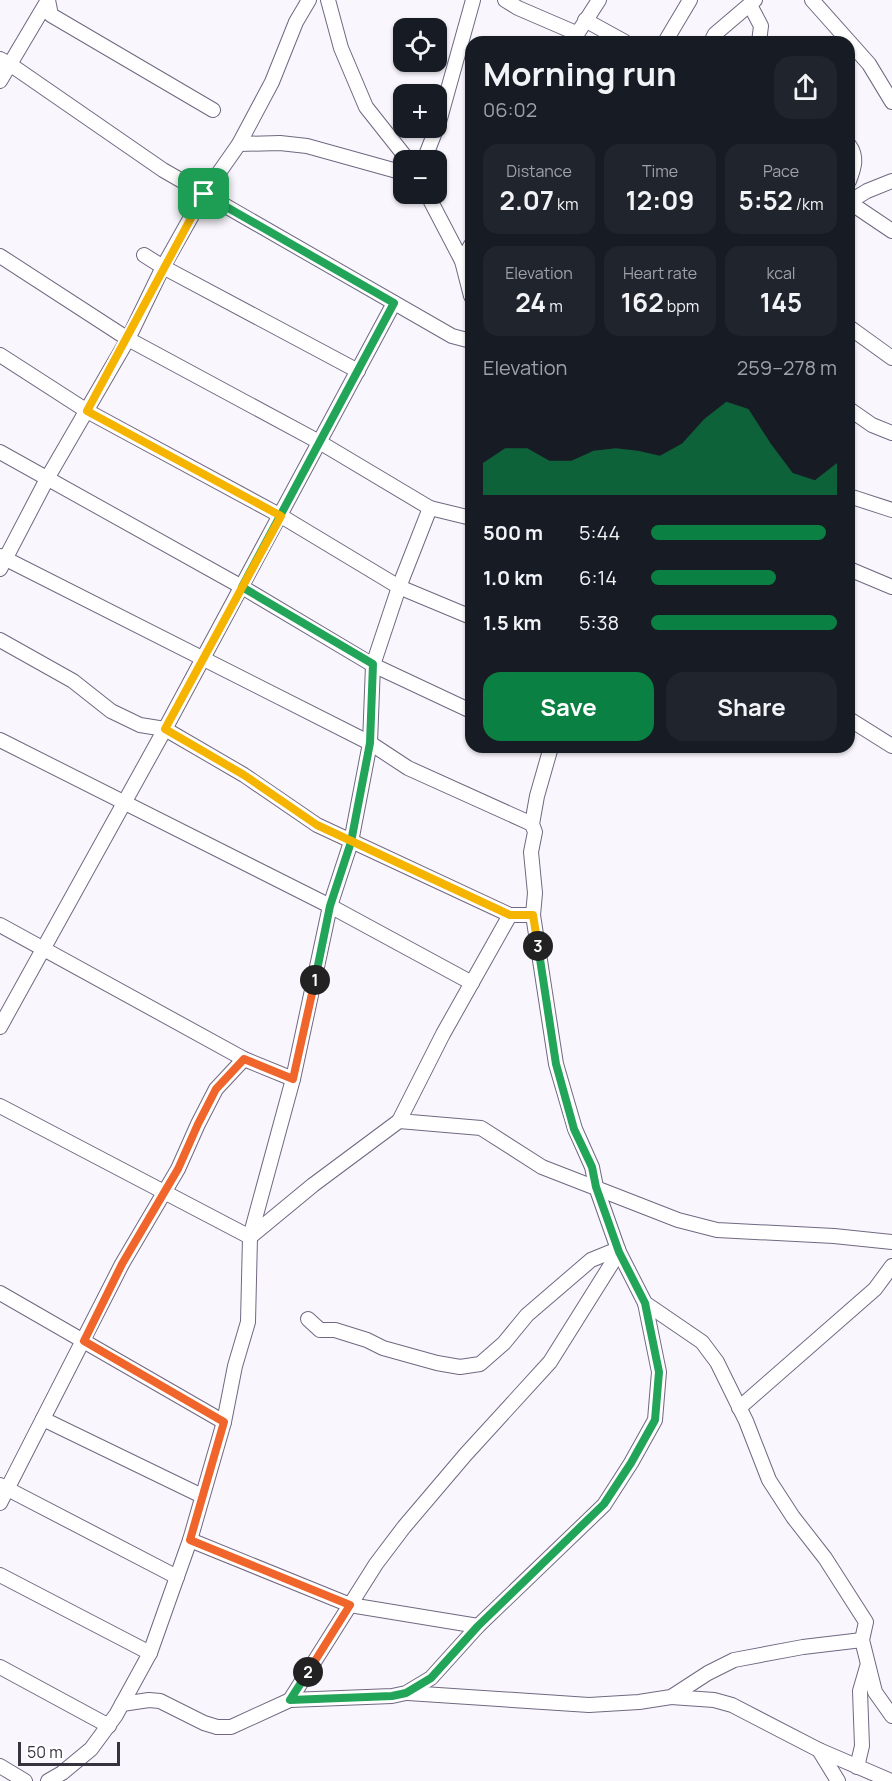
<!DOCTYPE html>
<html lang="en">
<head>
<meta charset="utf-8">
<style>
  :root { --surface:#171b24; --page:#20242c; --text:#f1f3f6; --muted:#9ea1a6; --accent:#0b8043 }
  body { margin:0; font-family:Manrope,sans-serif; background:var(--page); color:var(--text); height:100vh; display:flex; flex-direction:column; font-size:22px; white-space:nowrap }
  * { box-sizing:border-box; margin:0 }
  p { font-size:20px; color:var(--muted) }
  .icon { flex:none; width:33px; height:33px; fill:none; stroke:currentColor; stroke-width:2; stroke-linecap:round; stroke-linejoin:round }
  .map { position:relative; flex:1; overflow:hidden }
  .sheet { position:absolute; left:465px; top:36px; width:390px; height:717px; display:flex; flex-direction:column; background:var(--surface); border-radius:18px; box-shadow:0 2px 4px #0004 }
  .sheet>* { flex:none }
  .fabs { position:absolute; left:393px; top:18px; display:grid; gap:12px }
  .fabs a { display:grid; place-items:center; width:54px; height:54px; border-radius:12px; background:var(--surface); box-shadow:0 2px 4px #0004; font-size:30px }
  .scale { position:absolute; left:18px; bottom:15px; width:102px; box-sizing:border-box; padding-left:6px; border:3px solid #36333e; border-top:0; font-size:16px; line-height:21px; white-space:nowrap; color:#36333e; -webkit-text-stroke:4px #fff; paint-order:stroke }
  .pin { position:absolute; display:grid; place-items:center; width:51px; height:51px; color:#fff; margin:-26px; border-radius:12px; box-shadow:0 3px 9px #0006 }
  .km { position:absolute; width:30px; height:30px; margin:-15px; border-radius:50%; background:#222; color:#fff; font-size:16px; line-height:30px; text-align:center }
  .round { display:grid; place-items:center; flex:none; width:63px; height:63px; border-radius:18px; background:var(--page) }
  .overview { display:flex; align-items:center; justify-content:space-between; height:102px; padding:0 18px }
  h1 { font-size:33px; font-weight:700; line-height:45px }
  .figures { display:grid; grid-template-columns:repeat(3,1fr); gap:9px; height:102px; padding:6px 18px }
  .figures div { display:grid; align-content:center; border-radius:15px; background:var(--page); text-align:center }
  .figures b { font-size:26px; font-weight:700 }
  .figures small { font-size:16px; font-weight:400 }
  .figures p { font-size:16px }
  .chart { height:168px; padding:12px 18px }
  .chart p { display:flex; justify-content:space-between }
  .chart svg { width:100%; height:108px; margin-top:6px; fill:var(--accent); opacity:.7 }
  .button { display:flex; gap:12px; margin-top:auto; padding:12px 18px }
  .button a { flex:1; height:69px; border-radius:18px; background:var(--accent); color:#fff; font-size:24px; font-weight:700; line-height:69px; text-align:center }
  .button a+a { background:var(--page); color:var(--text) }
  ul { padding:0 18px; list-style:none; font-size:20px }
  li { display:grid; grid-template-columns:96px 72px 1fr; align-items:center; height:45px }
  li i { height:15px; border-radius:8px; background:var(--accent) }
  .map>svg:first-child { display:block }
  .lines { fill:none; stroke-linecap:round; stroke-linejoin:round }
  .minor-casing { stroke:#706882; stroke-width:16 }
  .minor { stroke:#fff; stroke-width:14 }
  .split-1-casing { stroke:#fff; stroke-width:12 }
  .split-2-casing { stroke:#fff; stroke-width:12 }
  .split-3-casing { stroke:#fff; stroke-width:12 }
  .split-4-casing { stroke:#fff; stroke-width:12 }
  .split-1 { stroke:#22a559; stroke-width:8 }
  .split-2 { stroke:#f0652b; stroke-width:8 }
  .split-3 { stroke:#22a559; stroke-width:8 }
  .split-4 { stroke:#f5b400; stroke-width:8 }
</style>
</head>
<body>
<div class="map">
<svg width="892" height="1781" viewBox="0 0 892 1781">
  <rect width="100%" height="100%" fill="#f9f7fd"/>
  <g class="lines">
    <g class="minor-casing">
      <g id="minor">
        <polyline points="48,0 51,15 213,110"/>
        <polyline points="328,0 341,48 366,107 408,160"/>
        <polyline points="505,0 518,8 576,33"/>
        <polyline points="812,0 869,64 892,102"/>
        <polyline points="750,5 761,26 759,42"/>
        <polyline points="585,20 625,42"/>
        <polyline points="572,42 599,0"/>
        <polyline points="665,42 690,0"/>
        <polyline points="711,42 715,34 755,0"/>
        <polyline points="0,59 11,65 163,170 452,336 471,341"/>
        <polyline points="0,81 48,0"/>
        <polyline points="239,144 280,143 307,146 404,173"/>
        <path d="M849,145C858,157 854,168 849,181"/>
        <polyline points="424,160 439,122 473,0"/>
        <polyline points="427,194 462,261 471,296"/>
        <polyline points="849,202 892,231"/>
        <polyline points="849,202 867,191 892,181"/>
        <polyline points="144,255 163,267 358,371"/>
        <polyline points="0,256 128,339 321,443 430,508"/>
        <polyline points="462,261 471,245"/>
        <polyline points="849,327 892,358"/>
        <polyline points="0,355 87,411 281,516 399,587 471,617"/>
        <polyline points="849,409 872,425 892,433"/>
        <polyline points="0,452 242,587 373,665 471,711"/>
        <polyline points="849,496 892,510"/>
        <polyline points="0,556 370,743 408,768 532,824"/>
        <polyline points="0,569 48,477 128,339 163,267 204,194 239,144 272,82 296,22 309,0"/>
        <polyline points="849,569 892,587"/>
        <polyline points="0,640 73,681 111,711 140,725 165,729 244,775 317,825 510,915 533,915"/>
        <polyline points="849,719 892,746"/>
        <polyline points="0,740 330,906 472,983"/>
        <polyline points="551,747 537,796 532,824 535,832 531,852 535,893 533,915 556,1064 575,1129 592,1167 596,1187 619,1252 645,1303 702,1342 717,1362 746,1421 769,1480 793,1517 825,1558 866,1622 862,1640 875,1692 892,1716"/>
        <polyline points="510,915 443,1034 399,1121 481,1128 542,1167 678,1220 717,1230 834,1236 892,1242"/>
        <polyline points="0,925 244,1059 293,1079"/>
        <polyline points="0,1027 165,729 394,303"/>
        <polyline points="0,1106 250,1237 313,1185 399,1121"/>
        <polyline points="0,1293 224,1422"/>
        <polyline points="308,1319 320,1330 335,1330 367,1340 383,1348 437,1363 460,1367 480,1364 504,1343 527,1315 591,1260 618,1249"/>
        <polyline points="739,1408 875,1289 892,1266"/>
        <polyline points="43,1419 202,1496"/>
        <polyline points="0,1485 177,1577"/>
        <polyline points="0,1503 122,1264 178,1169 198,1124 216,1089 244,1059"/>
        <polyline points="190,1540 350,1605 478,1626"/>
        <polyline points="0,1575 150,1653"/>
        <polyline points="0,1667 109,1726"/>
        <polyline points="408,1693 589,1705 639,1702 671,1697 708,1673 734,1660 803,1647 862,1640"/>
        <polyline points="671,1697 714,1700 732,1705 819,1750 891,1781"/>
        <polyline points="290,1700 376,1564 404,1527 466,1454 550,1362 619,1252"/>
        <polyline points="122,1704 149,1700 160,1701 204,1723 217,1727 231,1727 290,1700 392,1696 406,1693 431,1678 478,1626 604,1505 631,1463 655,1420 659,1372 645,1303"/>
        <polyline points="819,1750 838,1781"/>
        <polyline points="0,1766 25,1781"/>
        <polyline points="857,1767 862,1746 860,1691 867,1667"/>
        <polyline points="48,1781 62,1773 91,1749 116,1715 150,1653 190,1540 224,1422 235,1366 248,1322 250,1237 293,1079 330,906 351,842 370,743 373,665 399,587 430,508 471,518"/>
      </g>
    </g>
    <use href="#minor" class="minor"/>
  </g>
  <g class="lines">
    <g class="split-1-casing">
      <polyline id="split-1" points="204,194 394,303 242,587 373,664 370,743 351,842 330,906 315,980"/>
    </g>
    <g class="split-2-casing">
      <polyline id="split-2" points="308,1672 350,1605 190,1540 224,1422 84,1341 122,1264 178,1169 198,1124 216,1089 244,1059 293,1079 315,980"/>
    </g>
    <g class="split-3-casing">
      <polyline id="split-3" points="308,1672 290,1700 392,1696 406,1693 431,1678 478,1626 604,1504 631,1463 655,1420 659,1372 645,1303 619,1252 596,1187 592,1167 574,1129 556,1064 538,946"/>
    </g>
    <g class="split-4-casing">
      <polyline id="split-4" points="204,194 87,411 281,516 165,729 244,775 317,825 510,915 533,915 538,946"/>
    </g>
    <use href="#split-1" class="split-1"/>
    <use href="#split-2" class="split-2"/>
    <use href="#split-3" class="split-3"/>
    <use href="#split-4" class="split-4"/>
  </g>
</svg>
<div class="fabs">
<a><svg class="icon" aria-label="locate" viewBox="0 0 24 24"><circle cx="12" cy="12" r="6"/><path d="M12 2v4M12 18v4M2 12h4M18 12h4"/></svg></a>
<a>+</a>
<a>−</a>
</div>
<div class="scale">50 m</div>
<div class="pin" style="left:204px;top:194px;background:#1e9e55"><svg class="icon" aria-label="arrive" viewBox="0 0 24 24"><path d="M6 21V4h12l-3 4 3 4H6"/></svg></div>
<b class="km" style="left:315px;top:980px">1</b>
<b class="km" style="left:308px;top:1672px">2</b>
<b class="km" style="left:538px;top:946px">3</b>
<section class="sheet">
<div class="overview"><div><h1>Morning run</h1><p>06:02</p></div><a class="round"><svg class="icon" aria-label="share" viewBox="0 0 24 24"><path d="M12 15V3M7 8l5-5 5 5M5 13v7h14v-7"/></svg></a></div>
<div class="figures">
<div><p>Distance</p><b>2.07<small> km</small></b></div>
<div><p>Time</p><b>12:09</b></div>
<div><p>Pace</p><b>5:52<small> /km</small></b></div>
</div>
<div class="figures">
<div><p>Elevation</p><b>24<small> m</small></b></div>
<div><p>Heart rate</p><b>162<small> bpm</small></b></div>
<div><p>kcal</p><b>145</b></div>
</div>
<div class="chart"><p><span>Elevation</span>259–278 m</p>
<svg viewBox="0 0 160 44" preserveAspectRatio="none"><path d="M0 44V31L10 25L20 25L30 30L40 30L50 26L60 25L70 26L80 28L90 23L100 13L110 6L120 9L130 23L140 35L150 38L160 31V44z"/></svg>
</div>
<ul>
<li><b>500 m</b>5:44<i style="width:94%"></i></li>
<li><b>1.0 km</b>6:14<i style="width:67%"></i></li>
<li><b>1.5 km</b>5:38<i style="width:100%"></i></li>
</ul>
<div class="button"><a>Save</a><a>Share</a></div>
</section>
</div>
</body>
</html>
